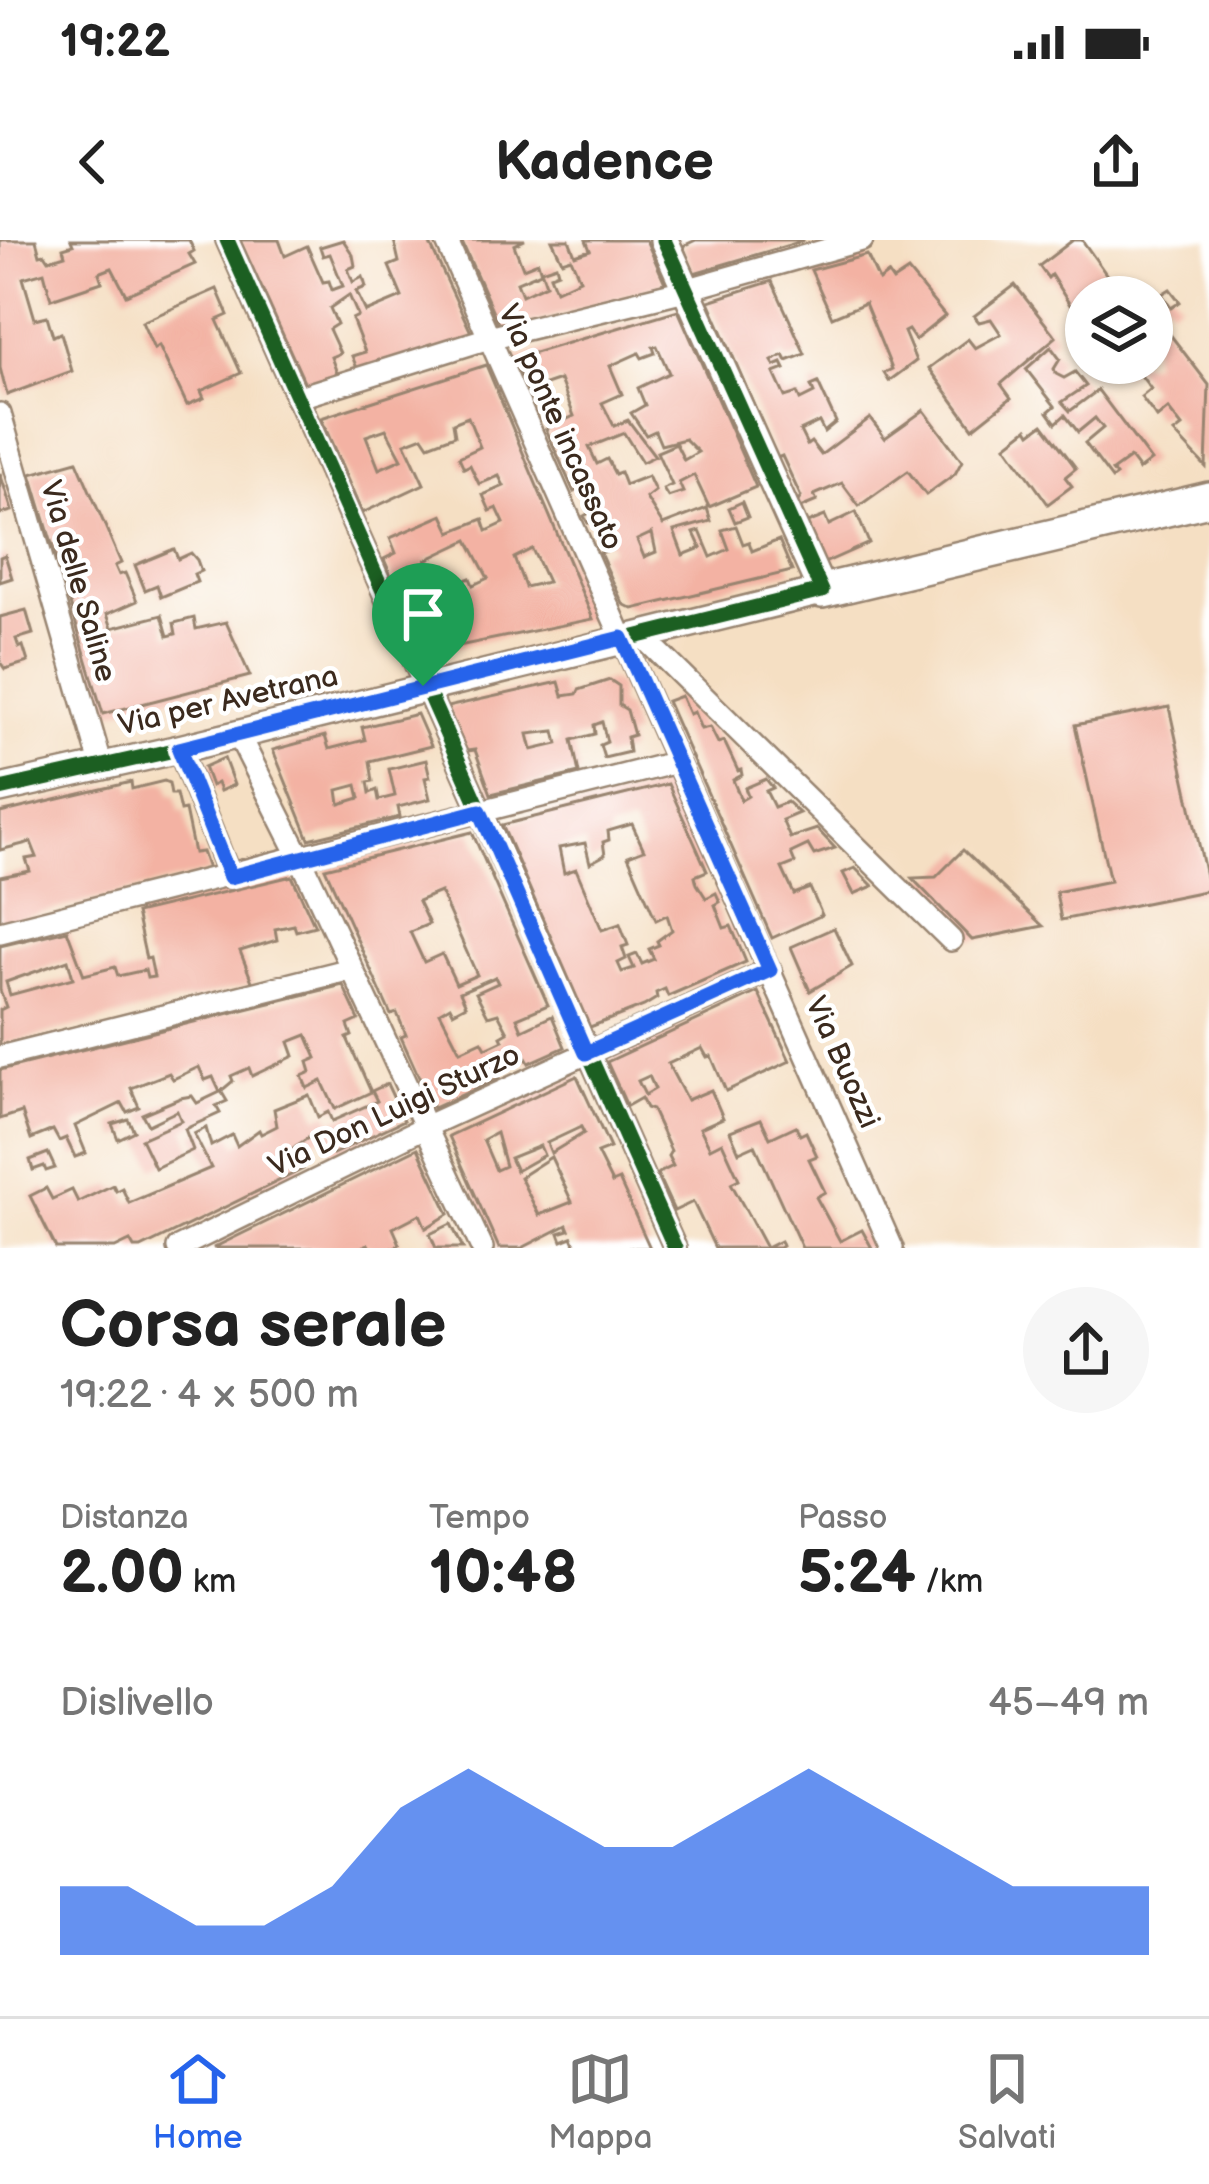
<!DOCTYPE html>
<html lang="it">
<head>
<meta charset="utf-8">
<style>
  :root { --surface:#fff; --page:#f6f6f6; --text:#222; --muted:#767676; --line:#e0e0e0; --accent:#2563eb }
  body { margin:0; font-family:"Balsamiq Sans",sans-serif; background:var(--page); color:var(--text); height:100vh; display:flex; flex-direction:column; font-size:45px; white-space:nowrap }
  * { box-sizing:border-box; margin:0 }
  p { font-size:39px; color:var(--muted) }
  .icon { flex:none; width:66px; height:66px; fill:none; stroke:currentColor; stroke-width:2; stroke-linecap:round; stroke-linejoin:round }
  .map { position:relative; height:1008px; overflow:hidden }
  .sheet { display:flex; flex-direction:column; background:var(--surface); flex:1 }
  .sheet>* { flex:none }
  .controls { position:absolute; left:1065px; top:36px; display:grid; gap:24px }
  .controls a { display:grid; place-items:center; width:108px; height:108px; border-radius:50%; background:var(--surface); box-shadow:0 3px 9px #0004; font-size:60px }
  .pin { position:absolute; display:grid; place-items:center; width:102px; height:102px; color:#fff; margin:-123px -51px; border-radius:50% 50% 50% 0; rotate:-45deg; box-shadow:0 0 12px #0007 }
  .pin .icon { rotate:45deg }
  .round { display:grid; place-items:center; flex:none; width:126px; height:126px; border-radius:63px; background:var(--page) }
  .headline { display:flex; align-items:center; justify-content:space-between; height:204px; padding:0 60px }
  h1 { font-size:66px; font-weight:800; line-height:90px }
  .stats { display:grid; grid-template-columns:repeat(3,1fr); gap:18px; height:204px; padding:12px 60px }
  .stats div { display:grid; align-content:center }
  .stats b { font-size:60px; font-weight:800 }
  .stats small { font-size:33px; font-weight:400 }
  .stats p { font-size:33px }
  .chart { height:336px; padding:24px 60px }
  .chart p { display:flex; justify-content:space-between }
  .chart svg { width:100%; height:216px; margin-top:12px; fill:var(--accent); opacity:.7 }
  .status { display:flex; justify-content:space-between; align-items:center; height:84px; padding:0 60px; background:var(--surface); direction:ltr }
  .status svg { height:33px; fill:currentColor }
  header { display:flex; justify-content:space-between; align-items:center; height:156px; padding:0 60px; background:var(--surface); font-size:54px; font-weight:800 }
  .dock { display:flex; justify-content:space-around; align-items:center; height:168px; border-top:3px solid var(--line); background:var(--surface); font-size:33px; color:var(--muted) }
  .dock a { display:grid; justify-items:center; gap:6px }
  .dock .active { color:var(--accent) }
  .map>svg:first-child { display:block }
  .building { fill:#f3b2a3; fill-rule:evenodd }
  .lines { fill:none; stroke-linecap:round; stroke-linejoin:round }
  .minor-casing { stroke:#988470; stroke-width:26 }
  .tertiary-casing { stroke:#988470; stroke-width:32 }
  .secondary-casing { stroke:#988470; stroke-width:38 }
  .minor { stroke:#fff; stroke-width:21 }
  .tertiary { stroke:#fff; stroke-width:27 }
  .secondary { stroke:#fff; stroke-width:33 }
  .cycleway-casing { stroke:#fff; stroke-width:22 }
  .cycleway { stroke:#1b5e20; stroke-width:15 }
  .route-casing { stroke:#fff; stroke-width:24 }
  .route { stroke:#2563eb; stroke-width:15 }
  .labels { text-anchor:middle; stroke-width:9; stroke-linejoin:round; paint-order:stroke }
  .street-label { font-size:30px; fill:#3b2a1e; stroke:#fff }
</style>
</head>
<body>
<div class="status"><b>19:22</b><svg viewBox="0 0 49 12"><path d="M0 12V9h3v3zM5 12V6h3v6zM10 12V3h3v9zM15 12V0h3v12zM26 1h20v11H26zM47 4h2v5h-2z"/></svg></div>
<header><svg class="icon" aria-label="back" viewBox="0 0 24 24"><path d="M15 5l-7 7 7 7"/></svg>Kadence<svg class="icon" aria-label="share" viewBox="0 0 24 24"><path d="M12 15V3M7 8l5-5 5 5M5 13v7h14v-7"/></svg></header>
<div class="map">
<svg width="1209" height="1008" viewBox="0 0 1209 1008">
  <rect width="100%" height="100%" fill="#fff"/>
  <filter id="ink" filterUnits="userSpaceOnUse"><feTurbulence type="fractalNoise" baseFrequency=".00833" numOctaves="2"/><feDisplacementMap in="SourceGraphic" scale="24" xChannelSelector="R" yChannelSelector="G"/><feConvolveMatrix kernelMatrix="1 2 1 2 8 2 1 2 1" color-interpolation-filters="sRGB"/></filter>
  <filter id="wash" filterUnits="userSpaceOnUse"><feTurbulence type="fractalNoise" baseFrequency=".004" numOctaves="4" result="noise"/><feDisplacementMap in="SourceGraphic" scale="48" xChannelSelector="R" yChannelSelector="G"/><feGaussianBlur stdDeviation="2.7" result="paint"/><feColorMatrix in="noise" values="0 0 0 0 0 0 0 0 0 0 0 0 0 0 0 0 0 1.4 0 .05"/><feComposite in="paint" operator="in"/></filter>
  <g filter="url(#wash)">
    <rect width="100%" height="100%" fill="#f5dfc3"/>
    <g id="blocks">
      <g class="building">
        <polygon points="0,0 36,0 40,15 45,14 49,20 65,15 63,8 73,5 71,0 189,0 194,11 189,14 195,24 126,55 112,28 99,33 102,42 51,59 44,32 23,38 35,79 47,76 53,96 61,93 72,131 7,155 0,128"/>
        <polygon points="240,0 279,0 285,16 307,6 323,42 329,41 332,50 343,46 330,14 323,16 320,7 343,0 353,15 355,26 348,29 353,42 363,37 366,47 356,51 366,72 402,57 389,26 399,22 394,0 428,0 476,103 352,136 350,130 357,128 352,116 365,112 352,79 358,76 349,55 330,68 337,84 329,89 340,113 331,117 340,141 308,150"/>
        <polygon points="461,0 525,0 514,5 523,28 538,22 541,32 517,42 522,55 546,44 541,30 556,25 558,32 550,35 556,50 580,39 571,18 562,21 552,0 569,0 575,15 590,10 586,0 646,0 665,43 502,92"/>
        <polygon points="696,0 803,0 803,1 694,33 683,6"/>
        <polygon points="1073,0 1082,0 1118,51 1128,42 1142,57 1086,57 1083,69 1078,63 1072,68 1051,35 1048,38 1039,26"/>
        <polygon points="867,15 879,41 888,34 893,41 908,31 945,76 915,100 908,90 904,92 916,121 889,141 884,133 892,129 865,63 832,77 811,30"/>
        <polygon points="772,41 805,114 787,121 784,115 772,121 775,126 782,123 785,129 774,133 785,157 797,153 800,160 814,153 811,146 818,143 836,182 824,192 819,182 800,191 807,205 811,202 821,215 870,178 885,198 924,170 962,221 955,234 926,255 908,231 859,266 842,243 814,255 817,261 800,268 797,263 801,257 782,216 777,218 709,61"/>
        <polygon points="1015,45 1056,97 1001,144 1011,158 973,188 929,128 968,99 975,108 1001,94 991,79 979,82 974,76"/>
        <polygon points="217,49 228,75 217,80 241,133 201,151 204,158 187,165 159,106 154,109 142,82"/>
        <polygon points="1170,49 1180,62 1171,68 1162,54"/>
        <path d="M678,70L756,247L709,267L694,235L679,243L683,252L668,257L663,249L672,245L657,212L676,204L684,220L698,212L685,199L661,205L655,191L646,195L631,173L645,165L638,148L669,133L657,106L653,107L655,113L642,118L639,113L610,126L622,154L602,163L614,186L628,180L655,216L642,222L624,193L589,207L597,224L607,219L615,234L620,232L625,245L648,236L655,251L646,258L663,285L707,268L711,281L674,291L683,315L701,308L694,293L700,291L711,317L729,309L722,290L736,286L743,304L749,302L752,311L779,300L792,331L633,369L623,364L600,313L612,309L610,304L594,282L588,283L584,276L591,272L581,249L574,252L546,189L574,176L560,140L528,151L514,119ZM652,293L656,312L644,317L637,300Z"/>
        <polygon points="1152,71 1209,145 1206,227 1174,193 1182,187 1168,169 1157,178 1141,157 1151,149 1134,126 1123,134 1114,123 1152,123"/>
        <polygon points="1051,107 1060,119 1054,129 1056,134 1064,138 1075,132 1086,146 1062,162 1070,171 1098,150 1151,221 1139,230 1130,218 1112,231 1116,236 1112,239 1085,203 1103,188 1095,178 1078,192 1065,175 1056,183 1048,172 1055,166 1026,129"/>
        <path d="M486,125L593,379L424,413L384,319L396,313L390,298L443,275L451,292L483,279L487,291L504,283L497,268L490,271L483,255L504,246L499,236L479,244L470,225L464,228L459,217L480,207L468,177L453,183L455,195L429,205L423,196L405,203L424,244L362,273L321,178ZM386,189L402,219L379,229L366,196ZM468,300L488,338L473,345L470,338L438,351L435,340L427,343L424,334L430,331L426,320ZM532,309L547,342L525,347L514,318Z"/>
        <polygon points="1043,184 1076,228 1065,237 1072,246 1048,264 1006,205 1028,188 1031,193"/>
        <polygon points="77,221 121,323 115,326 119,335 125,333 137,361 107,374 112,388 162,375 168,396 176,394 174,383 194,378 196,389 226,382 250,436 103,474 31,234"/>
        <polygon points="0,233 12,271 0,274"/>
        <polygon points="742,262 748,277 735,282 729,268"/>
        <polygon points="856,272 869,303 824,323 807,283 825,276 829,285"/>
        <polygon points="174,309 178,319 191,313 197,320 201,331 194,334 197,342 161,357 157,345 145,350 135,325"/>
        <polygon points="5,315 12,338 0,342 0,317"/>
        <polygon points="26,370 33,394 16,399 19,408 23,406 28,422 5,429 0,422 0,377"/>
        <path d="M610,440L619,446V465L627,470L634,495L627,497L629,512L604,518L600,505L607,502L602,482L594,485L595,494L572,500L579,533L491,554L475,510L467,511L447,467L559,442L563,456L577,454L579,450ZM555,491L558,504L532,510L528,494Z"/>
        <polygon points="681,456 689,474 694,472 701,489 710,487 718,503 724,501 738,531 741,530 742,535 733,540 741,560 748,556 745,548 766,539 773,548 766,551 774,567 787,562 799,573 782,580 790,598 817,589 835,608 814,615 808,605 791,613 795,623 782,628 794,654 810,648 822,675 772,698 667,461"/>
        <polygon points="1169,467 1209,650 1061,680 1056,652 1110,641 1075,485"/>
        <path d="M417,474L431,506L370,521L373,541L368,542L370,553L377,550L379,560L395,556L389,529L426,520L430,537L425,538L430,559L398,567L400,577L309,599L273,510L325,496L329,509L365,500L362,487ZM357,545L360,558L340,564L338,550Z"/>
        <polygon points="224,518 234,545 220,551 217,543 211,546 204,527"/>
        <polygon points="164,541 169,543 171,554 176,554 180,571 185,570 194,613 202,612 209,632 0,683 0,637 30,631 26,619 37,617 31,602 0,610 0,573 131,542 132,549"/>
        <path d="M668,544L707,631L695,636L697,644L706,658L716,653L720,662L715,665L724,688L731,686L746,722L668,756L665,749L656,753L657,758L644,766L590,787L502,585ZM632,584L644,610L628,616L656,680L667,675L672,690L657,701L659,705L649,709L654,719L642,724L637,714L629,717L634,728L622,732L618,723L626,719L622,707L628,705L620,684L602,690L576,629L564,633L559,608L585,603L590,623L605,615L603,602L609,600L608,591Z"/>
        <path d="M472,592L548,765L517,778L522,790L552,776L565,807L529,823L525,816L496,829L499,838L433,868L401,797L406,795L397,773L391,775L325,628ZM440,652L477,735L456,744L442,714L424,722L410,692L429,684L418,661ZM495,737L498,743L476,753L488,776L498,773L508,792L501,796L503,800L486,808L482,801L460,811L440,772L450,766L453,772L466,765L460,752Z"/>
        <polygon points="963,610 1043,686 972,700 912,638 936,637"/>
        <polygon points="855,628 873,646 854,654 843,633"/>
        <path d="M292,636L315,686L296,691L294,685L275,689L277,700L240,711L253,744L0,805V770L6,767L0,750V706L67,690L84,735L115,727L118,736L145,730L147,738L154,737L150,718L146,719L136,673ZM68,720L73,738L10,755L6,742Z"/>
        <polygon points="834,688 852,726 810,751 791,707"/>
        <polygon points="343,745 359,780 348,785 352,796 347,798 371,852 335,869 322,841 307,848 302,836 311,832 308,822 317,818 307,795 289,802 294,816 252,836 249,828 231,836 233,841 221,851 227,861 216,866 220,873 185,889 193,910 155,928 141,899 181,881 177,871 148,885 142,874 180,858 192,856 197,863 220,852 213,837 205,840 199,827 173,839 169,833 131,848 139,867 127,872 122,863 75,886 86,913 75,917 66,898 59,901 53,890 31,899 22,872 0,879 0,830"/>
        <path d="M758,752L790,821L726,851L711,816L707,817L702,808L668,824L687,860L711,850L723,878L700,888L710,908L722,902L739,939L731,943L766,1008L780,1001L782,1006L779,1008H715L693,962L674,971L657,934L673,926L668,916L671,911L652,870L646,868L641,858L627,866L607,822ZM649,836L655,849L645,855L638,841Z"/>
        <path d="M577,836L610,908L597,913L612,943L619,940L650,1008H577L572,997L562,1001L559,993L569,990L567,985L522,1008H499L449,896ZM581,887L584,893L551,913L547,903ZM496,893L505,926L496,930L483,900ZM540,906L544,915L516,931L510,918ZM551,917L572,962L539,975L520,937Z"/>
        <polygon points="387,844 404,880 333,914 326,896 314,899 311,896 293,908 303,929 141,1008 134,1008 130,1001 115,1008 56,1008 30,956 46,948 52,959 72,950 78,962 113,945 116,951 122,948 129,963 211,928 194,894 206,888 211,906 232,895 237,906 259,890 261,894 277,886 274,869 309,855 318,877 328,872 332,881 377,861 372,851"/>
        <polygon points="128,879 134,891 118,899 112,884"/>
        <polygon points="761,879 770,898 796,886 800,895 806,892 817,916 809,919 825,952 816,957 840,1001 862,990 872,1008 802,1008 755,905 739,912 730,891"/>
        <polygon points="418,908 449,974 426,988 420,974 393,988 400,1004 394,1008 370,1008 368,1004 360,1008 213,1008"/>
        <polygon points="48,913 55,928 46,931 44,926 33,930 30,920"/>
        <polygon points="451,984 463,1008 436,1008 430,994"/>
      </g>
    </g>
  </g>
  <g filter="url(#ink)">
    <use href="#blocks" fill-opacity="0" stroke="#988470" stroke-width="3"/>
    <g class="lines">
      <g class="minor-casing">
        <g id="minor">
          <polyline points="227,0 675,1008"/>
          <polyline points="446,0 892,1008"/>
          <polyline points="296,158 489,98 685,50 862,0"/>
          <polyline points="0,174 101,524"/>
          <polyline points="640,394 951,700"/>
          <polyline points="238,494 300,617 482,1008"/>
          <polyline points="179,509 230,637"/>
          <polyline points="0,692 677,522"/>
          <polyline points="0,817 351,729"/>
          <polyline points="178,1008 427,886 770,730"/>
        </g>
      </g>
      <g class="tertiary-casing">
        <polyline id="tertiary" points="0,549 179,509 822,351 664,0"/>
      </g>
      <g class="secondary-casing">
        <polyline id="secondary" points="822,351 1209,259"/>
      </g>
      <use href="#minor" class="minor"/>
      <use href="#tertiary" class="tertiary"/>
      <use href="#secondary" class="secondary"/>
      <g class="cycleway-casing">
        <g id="cycleway">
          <polyline points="227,0 675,1008"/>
          <polyline points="0,549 179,509 822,351 664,0"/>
        </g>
      </g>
      <use href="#cycleway" class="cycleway"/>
    </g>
  </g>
  <g class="lines" filter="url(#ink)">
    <g class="route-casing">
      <polygon id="route" points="622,398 770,730 586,813 480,571 230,637 179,509"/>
    </g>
    <use href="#route" class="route"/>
  </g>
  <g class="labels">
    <g class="street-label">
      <text transform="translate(561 187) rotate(66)" y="10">Via ponte incassato</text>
      <text transform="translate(79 341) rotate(74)" y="10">Via delle Saline</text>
      <text transform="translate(228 460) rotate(-13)" y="10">Via per Avetrana</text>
      <text transform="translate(843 822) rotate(66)" y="10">Via Buozzi</text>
      <text transform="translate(394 870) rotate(-25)" y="10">Via Don Luigi Sturzo</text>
    </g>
  </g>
</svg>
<div class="controls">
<a><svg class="icon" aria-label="layers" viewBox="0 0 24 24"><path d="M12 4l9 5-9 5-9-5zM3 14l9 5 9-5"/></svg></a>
</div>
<div class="pin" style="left:423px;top:446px;background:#1e9e55"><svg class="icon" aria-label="arrive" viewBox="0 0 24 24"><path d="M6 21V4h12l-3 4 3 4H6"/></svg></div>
</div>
<section class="sheet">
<div class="headline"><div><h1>Corsa serale</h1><p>19:22 · 4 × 500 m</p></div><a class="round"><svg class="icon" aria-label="share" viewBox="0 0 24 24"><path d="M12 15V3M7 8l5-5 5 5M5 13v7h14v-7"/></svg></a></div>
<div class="stats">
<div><p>Distanza</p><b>2.00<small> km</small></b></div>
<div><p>Tempo</p><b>10:48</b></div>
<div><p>Passo</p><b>5:24<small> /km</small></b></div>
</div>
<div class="chart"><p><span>Dislivello</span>45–49 m</p>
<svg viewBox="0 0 160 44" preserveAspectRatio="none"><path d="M0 44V30L10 30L20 38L30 38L40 30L50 14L60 6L70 14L80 22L90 22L100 14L110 6L120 14L130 22L140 30L150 30L160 30V44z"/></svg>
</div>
</section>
<nav class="dock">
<a class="active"><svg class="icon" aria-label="home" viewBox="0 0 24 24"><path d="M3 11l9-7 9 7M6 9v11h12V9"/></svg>Home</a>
<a><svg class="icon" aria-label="map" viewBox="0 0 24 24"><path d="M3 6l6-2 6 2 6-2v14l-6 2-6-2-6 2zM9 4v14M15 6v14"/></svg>Mappa</a>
<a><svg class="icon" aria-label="saved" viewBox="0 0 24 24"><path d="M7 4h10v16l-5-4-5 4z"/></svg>Salvati</a>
</nav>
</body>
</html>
